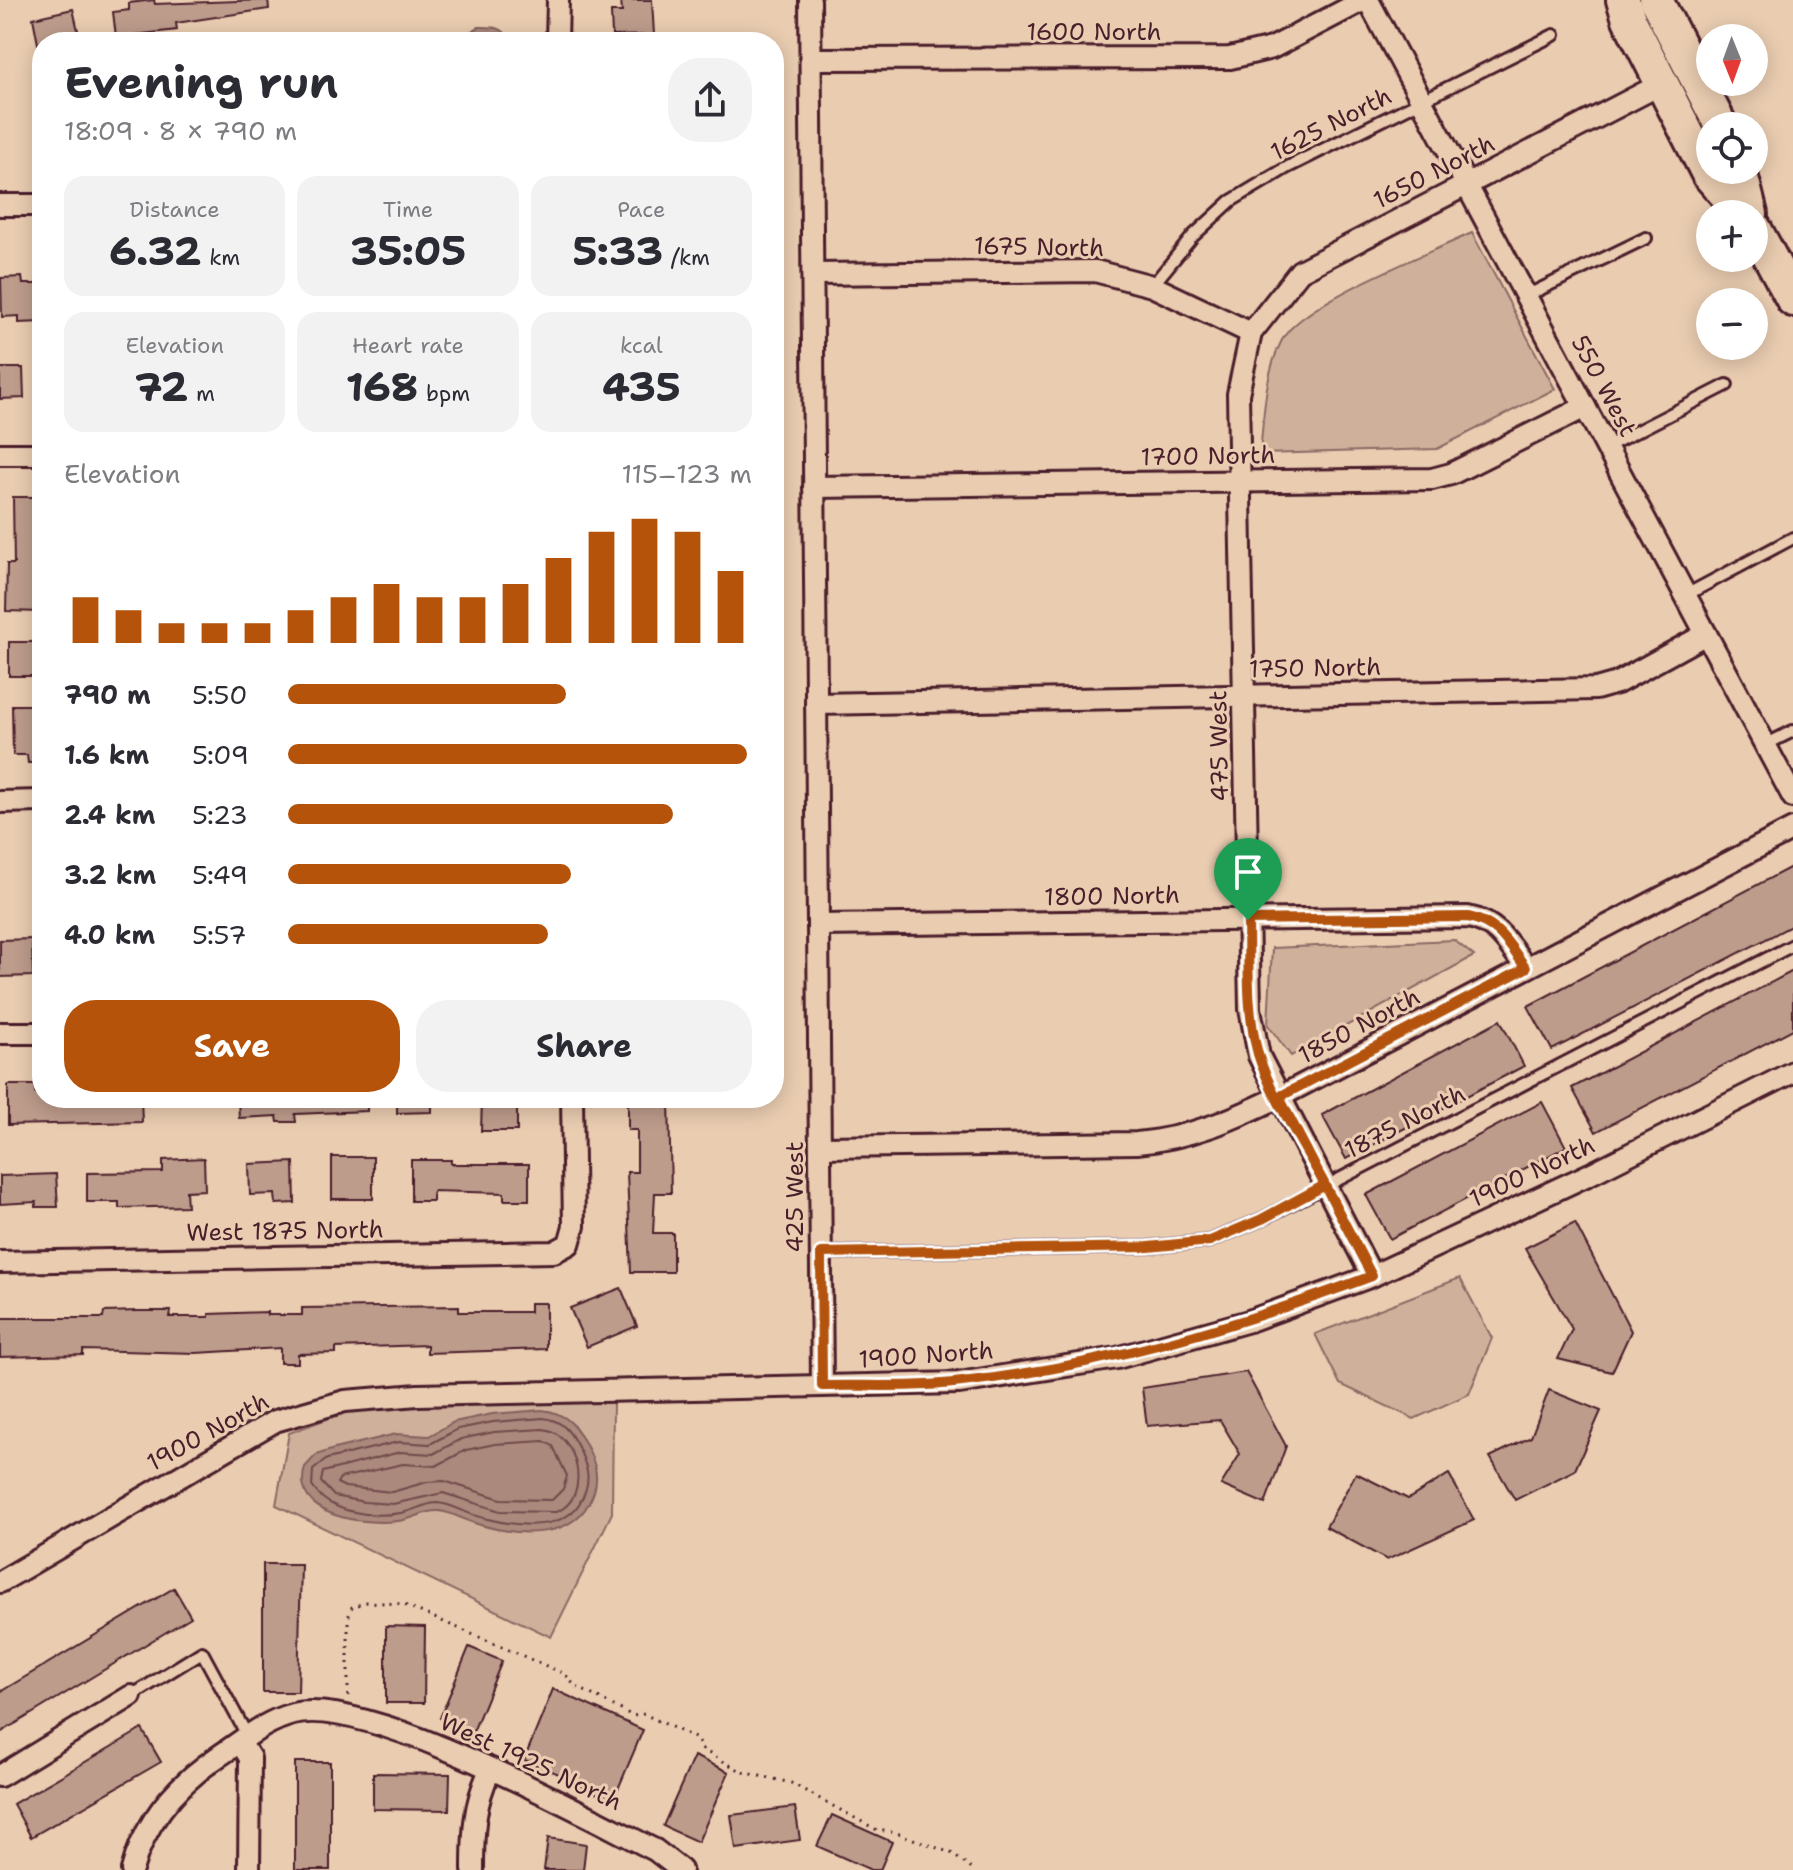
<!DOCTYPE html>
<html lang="en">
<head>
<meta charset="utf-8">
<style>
  :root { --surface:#fff; --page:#f2f2f3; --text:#2b2b33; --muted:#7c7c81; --accent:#b45309 }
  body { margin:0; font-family:"Shantell Sans",sans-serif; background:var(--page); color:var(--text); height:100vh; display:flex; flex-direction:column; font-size:30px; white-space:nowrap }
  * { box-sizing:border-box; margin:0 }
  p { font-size:26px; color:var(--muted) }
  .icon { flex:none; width:44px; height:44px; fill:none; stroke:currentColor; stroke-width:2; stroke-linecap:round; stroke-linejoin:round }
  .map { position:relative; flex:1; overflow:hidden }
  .sheet { position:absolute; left:32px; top:32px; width:752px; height:1076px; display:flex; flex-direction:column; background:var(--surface); border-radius:32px; box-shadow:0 4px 20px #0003 }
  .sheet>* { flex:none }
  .needle { width:52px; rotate:179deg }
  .buttons { position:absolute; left:1696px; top:24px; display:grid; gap:16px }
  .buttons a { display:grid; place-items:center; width:72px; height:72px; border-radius:50%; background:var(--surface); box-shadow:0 4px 20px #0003; font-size:40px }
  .pin { position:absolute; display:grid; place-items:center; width:68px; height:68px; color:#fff; margin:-82px -34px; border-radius:50% 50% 50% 0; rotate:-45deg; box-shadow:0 0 8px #0007 }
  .pin .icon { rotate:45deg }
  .round { display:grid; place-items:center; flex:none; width:84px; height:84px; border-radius:32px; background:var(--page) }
  .headline { display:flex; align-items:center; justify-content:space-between; height:136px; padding:0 32px }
  h1 { font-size:44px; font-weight:700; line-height:60px }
  .figures { display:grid; grid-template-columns:repeat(3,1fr); gap:12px; height:136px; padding:8px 32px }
  .figures div { display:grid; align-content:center; border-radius:20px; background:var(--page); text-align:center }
  .figures b { font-size:40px; font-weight:700 }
  .figures small { font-size:22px; font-weight:400 }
  .figures p { font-size:22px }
  .chart { height:224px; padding:16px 32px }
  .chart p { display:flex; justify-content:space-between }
  .chart svg { width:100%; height:144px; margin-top:8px; stroke:var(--accent); stroke-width:6 }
  .button { display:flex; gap:16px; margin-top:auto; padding:16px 32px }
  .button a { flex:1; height:92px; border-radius:32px; background:var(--accent); color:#fff; font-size:32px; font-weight:700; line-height:92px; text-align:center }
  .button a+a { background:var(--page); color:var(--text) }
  ul { padding:0 32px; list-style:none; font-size:26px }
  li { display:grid; grid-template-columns:128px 96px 1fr; align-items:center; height:60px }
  li i { height:20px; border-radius:10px; background:var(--accent) }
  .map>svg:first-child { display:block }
  .green { fill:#cfb19b; stroke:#8c6863; stroke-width:2 }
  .water { fill:#ab897c; stroke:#845f5c; stroke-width:2 }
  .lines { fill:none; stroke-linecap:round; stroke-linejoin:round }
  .shore { stroke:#71494b; stroke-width:2 }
  .building { fill:#bd9c8c; stroke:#4a1f2b; stroke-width:2 }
  .lane-casing { stroke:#4a1f2b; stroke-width:16 }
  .street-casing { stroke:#4a1f2b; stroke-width:26 }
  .primary-casing { stroke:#4a1f2b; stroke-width:38 }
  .path { stroke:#4a1f2b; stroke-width:3; stroke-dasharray:2 6; stroke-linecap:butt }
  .lane { stroke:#eacdb1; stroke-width:10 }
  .street { stroke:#eacdb1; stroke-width:20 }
  .primary { stroke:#eacdb1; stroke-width:32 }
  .route-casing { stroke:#fff; stroke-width:16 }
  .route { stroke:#b45309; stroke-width:10 }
  .labels { text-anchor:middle; stroke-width:6; stroke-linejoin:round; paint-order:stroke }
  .street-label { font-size:24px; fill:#4a1f2b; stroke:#eacdb1 }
</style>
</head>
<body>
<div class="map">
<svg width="1793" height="1870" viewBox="0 0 1793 1870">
  <rect width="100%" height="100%" fill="#eacdb1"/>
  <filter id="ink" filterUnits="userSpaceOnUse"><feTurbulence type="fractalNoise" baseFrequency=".0125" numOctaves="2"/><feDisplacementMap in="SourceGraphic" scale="16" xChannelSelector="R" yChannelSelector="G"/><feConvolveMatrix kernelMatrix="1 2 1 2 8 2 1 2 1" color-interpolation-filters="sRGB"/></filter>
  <g filter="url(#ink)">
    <g class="green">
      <path d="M1472,233L1555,389L1437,449L1260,454C1264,416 1264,375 1282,340C1301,302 1430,253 1472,233Z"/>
      <polygon points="1454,940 1474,956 1291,1056 1268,1025 1272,948"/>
      <polygon points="1460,1278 1492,1338 1469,1394 1414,1419 1340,1384 1315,1334"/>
      <polygon points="613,1402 612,1513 551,1637 276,1505 289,1433 351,1410 422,1404"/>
    </g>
    <g class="water">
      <path d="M479,27C494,27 505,26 510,42H451Z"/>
      <path d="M542,1410C569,1413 578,1428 589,1451C598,1469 599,1485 589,1503C568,1542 511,1535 474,1523C462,1519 451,1512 439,1511C425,1510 412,1520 398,1521C363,1525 290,1517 305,1467L316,1455L334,1449L396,1434L429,1436L454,1422L492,1414Z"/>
    </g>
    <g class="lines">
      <g class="shore">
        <path d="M543,1418C562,1420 570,1431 578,1447C589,1469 592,1483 579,1504C560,1534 506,1525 477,1516C463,1512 450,1503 436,1503C423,1504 413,1511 401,1513C371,1518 329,1513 312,1486L313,1470L327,1459L398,1442L430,1444L458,1429L493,1422Z"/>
        <path d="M543,1429C578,1432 593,1499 556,1512L500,1511L443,1493L393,1504L364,1502L334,1496L321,1482L323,1472L400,1452L433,1454L461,1439L494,1432Z"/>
        <polygon points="544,1441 553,1446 567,1476 563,1489 552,1500 501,1499 444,1481 427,1482 392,1492 345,1487 337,1483 340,1478 403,1464 436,1466 466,1450 495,1444"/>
      </g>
    </g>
    <g class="building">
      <polygon points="154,0 155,4 268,0 269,9 176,23 177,30 116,37 113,12 129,10 129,3"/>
      <polygon points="621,0 652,0 654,35 612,36 611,12 622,12"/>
      <polygon points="73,9 79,35 38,44 33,18"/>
      <polygon points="22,277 23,284 40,284 41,322 19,323 19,316 2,317 1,278"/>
      <polygon points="0,368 23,368 24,398 0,399"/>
      <polygon points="13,497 42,497 42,612 6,611 7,564 14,564"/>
      <polygon points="9,642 36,642 36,656 42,656 42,676 9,676"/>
      <polygon points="12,705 42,705 42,763 28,763 27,755 13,755"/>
      <polygon points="1793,866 1793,925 1552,1050 1528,1006"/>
      <polygon points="32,939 33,976 0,977 0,940"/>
      <polygon points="1793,971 1793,1029 1596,1132 1572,1088"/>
      <polygon points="1500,1020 1524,1066 1346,1159 1322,1115"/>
      <polygon points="8,1085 35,1085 35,1093 42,1093 42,1098 141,1098 142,1122 8,1125"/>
      <polygon points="238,1098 367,1098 367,1111 295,1114 296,1122 278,1122 277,1116 239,1118"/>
      <polygon points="397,1098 432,1098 432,1112 397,1113"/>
      <polygon points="482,1098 517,1098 517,1131 481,1131"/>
      <polygon points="628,1098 669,1098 671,1193 655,1193 653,1233 673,1233 673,1272 631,1272 627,1172 637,1172 637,1130 628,1130"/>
      <polygon points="1542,1102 1566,1147 1390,1239 1366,1195"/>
      <rect x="332" y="1157" width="41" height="42"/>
      <polygon points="204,1158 205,1190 186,1191 187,1206 119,1208 119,1202 87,1202 87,1173 163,1172 163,1160"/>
      <polygon points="411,1160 451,1160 451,1164 529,1164 529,1200 504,1200 504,1193 433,1191 433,1201 411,1201"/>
      <polygon points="294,1162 295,1203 276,1204 275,1194 250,1195 249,1164"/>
      <polygon points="56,1174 58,1207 36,1207 36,1202 0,1204 0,1176"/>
      <polygon points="1575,1223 1631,1331 1612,1372 1558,1359 1572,1329 1525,1248"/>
      <polygon points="621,1288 637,1326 587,1347 570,1308"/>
      <polygon points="530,1303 546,1303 546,1349 427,1353 427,1345 336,1348 336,1353 298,1354 298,1363 280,1363 280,1348 196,1353 83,1350 83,1355 0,1357 0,1318 103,1318 104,1312 139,1311 171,1311 170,1317 209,1317 209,1314 267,1312 267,1315 302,1315 302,1308 459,1306 459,1312 530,1312"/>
      <polygon points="1246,1372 1286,1446 1265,1504 1221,1485 1240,1454 1220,1420 1147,1426 1142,1388"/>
      <polygon points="1549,1390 1601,1411 1575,1470 1515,1500 1490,1457 1531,1437"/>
      <polygon points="1356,1473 1408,1499 1449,1474 1474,1520 1387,1560 1326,1527"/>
      <polygon points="263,1564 301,1564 298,1692 263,1692"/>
      <polygon points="174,1588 191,1617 0,1733 0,1692"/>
      <polygon points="386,1626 425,1627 424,1703 386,1703"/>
      <polygon points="469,1647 502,1661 473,1732 440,1718"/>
      <polygon points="553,1689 643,1730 613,1801 578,1785 579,1782 524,1760"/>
      <polygon points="142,1729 161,1762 31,1837 13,1804"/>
      <polygon points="694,1756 729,1772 698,1842 663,1826"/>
      <rect x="295" y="1762" width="35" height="108"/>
      <polygon points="373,1773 450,1774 449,1810 373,1809"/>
      <polygon points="795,1807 800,1840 736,1849 731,1815"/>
      <polygon points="832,1815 892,1842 880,1870 871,1870 817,1846"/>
      <polygon points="548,1838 586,1844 583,1870 544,1870"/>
    </g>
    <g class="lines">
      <g class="lane-casing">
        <g id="lane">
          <polyline points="1152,286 1193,236 1231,201 1288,167 1554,35"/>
          <polyline points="1526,296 1646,238"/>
          <polyline points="1606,447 1727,385"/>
          <polyline points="1686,595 1793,538"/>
          <polyline points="1765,745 1793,731"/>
          <polyline points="821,1253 1148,1247 1210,1241 1262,1219 1793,945"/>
          <polyline points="131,1696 202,1652 248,1737"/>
        </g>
      </g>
      <g class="street-casing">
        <g id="street">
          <polyline points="810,0 822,1386"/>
          <polyline points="1368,0 1793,797"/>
          <polyline points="557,42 558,0"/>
          <polyline points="811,59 1230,58 1272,48 1364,0"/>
          <polyline points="0,205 40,205"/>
          <polyline points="813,274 1095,271 1152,286 1251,333"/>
          <polyline points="0,454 42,454"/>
          <polyline points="814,487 1432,479 1451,474 1585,407"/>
          <polyline points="816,704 1596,689 1617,683 1706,634"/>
          <polyline points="0,802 42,801"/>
          <path d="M818,925L1468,917C1499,923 1509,945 1526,968"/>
          <polyline points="0,1033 42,1033"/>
          <path d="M820,1147L1137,1143C1190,1138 1231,1120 1279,1097L1793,829"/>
          <polyline points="0,1262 554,1252 569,1244 574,1226 572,1098"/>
          <polyline points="1372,1276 1259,1056 1250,1009 1238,394 1251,333 1300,271 1663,83"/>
          <polyline points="0,1582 275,1421 345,1401 418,1395 959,1383 1117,1358 1249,1321 1372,1276 1590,1174 1793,1072"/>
          <polyline points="240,1742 250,1758 249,1870"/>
          <polyline points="0,1776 131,1696"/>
          <path d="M132,1870C145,1821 177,1784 219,1756C242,1741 265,1721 293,1714C368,1695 582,1814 655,1850L681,1870"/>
          <path d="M473,1870C473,1832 474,1804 490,1770"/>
        </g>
      </g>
      <g class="primary-casing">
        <g id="primary">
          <polyline points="1623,0 1629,19 1708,174 1743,214"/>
          <polyline points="1656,0 1721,126"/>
          <polyline points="1740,170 1751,214"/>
          <polyline points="1754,227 1793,300"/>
        </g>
      </g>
      <polyline class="path" points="348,1696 348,1618 352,1607 367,1602 402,1604 565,1674 575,1686 633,1716 644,1714 697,1739 701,1749 743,1772 791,1783 877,1830 897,1833 951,1853 973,1870"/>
      <use href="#lane" class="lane"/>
      <use href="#street" class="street"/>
      <use href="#primary" class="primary"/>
    </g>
  </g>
  <g class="lines" filter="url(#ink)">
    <g class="route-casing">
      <path id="route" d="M1248,920C1249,964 1246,1011 1258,1054C1270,1094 1305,1147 1325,1185L1262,1219L1210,1241L1148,1247L821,1253L822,1386C868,1385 916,1388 962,1382C1105,1366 1238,1326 1372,1276L1279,1097L1526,968C1509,945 1499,923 1468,917L1248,920"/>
    </g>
    <use href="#route" class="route"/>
  </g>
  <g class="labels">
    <g class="street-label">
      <text x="1094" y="40">1600 North</text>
      <text transform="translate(1331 124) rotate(-27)" y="8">1625 North</text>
      <text transform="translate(1434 172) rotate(-27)" y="8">1650 North</text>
      <text transform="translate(1039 247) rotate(1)" y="8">1675 North</text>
      <text transform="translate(1604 386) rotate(62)" y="8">550 West</text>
      <text transform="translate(1208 456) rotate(-1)" y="8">1700 North</text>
      <text transform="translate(1315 668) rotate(-1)" y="8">1750 North</text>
      <text transform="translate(1219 746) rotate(-91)" y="8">475 West</text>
      <text transform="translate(1112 896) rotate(-1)" y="8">1800 North</text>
      <text transform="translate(1359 1026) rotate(-28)" y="8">1850 North</text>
      <text transform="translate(1405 1122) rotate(-27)" y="8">1875 North</text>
      <text transform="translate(1532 1172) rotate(-25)" y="8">1900 North</text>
      <text transform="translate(795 1197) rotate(-90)" y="8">425 West</text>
      <text transform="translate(285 1231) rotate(-1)" y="8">West 1875 North</text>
      <text transform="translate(926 1355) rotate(-4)" y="8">1900 North</text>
      <text transform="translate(208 1432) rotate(-29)" y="8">1900 North</text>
      <text transform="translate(531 1762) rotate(25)" y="8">West 1925 North</text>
    </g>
  </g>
</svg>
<div class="buttons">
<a><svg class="needle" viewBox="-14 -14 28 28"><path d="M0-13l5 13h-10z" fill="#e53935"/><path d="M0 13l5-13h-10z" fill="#7c7c81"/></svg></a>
<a><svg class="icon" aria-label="locate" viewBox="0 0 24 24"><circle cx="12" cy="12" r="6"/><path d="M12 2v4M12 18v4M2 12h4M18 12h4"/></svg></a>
<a>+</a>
<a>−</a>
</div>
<div class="pin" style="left:1248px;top:920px;background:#1e9e55"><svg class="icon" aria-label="arrive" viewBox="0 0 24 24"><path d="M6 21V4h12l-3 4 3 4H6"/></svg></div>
<section class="sheet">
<div class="headline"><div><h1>Evening run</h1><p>18:09 · 8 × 790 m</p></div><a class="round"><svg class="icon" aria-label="share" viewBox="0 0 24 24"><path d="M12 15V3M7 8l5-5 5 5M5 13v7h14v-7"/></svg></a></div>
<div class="figures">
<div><p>Distance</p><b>6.32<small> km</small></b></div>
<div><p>Time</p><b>35:05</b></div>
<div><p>Pace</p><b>5:33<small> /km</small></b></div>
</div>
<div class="figures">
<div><p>Elevation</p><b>72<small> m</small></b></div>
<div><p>Heart rate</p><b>168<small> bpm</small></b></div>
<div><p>kcal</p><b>435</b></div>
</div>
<div class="chart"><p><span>Elevation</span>115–123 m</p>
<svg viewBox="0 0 160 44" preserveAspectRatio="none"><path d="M5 44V30M15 44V34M25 44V38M35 44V38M45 44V38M55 44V34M65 44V30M75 44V26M85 44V30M95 44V30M105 44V26M115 44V18M125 44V10M135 44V6M145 44V10M155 44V22"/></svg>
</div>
<ul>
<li><b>790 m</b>5:50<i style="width:60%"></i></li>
<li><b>1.6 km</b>5:09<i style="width:99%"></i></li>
<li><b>2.4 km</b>5:23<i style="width:83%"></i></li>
<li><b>3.2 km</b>5:49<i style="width:61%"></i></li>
<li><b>4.0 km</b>5:57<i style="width:56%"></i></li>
</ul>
<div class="button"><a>Save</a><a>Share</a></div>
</section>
</div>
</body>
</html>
